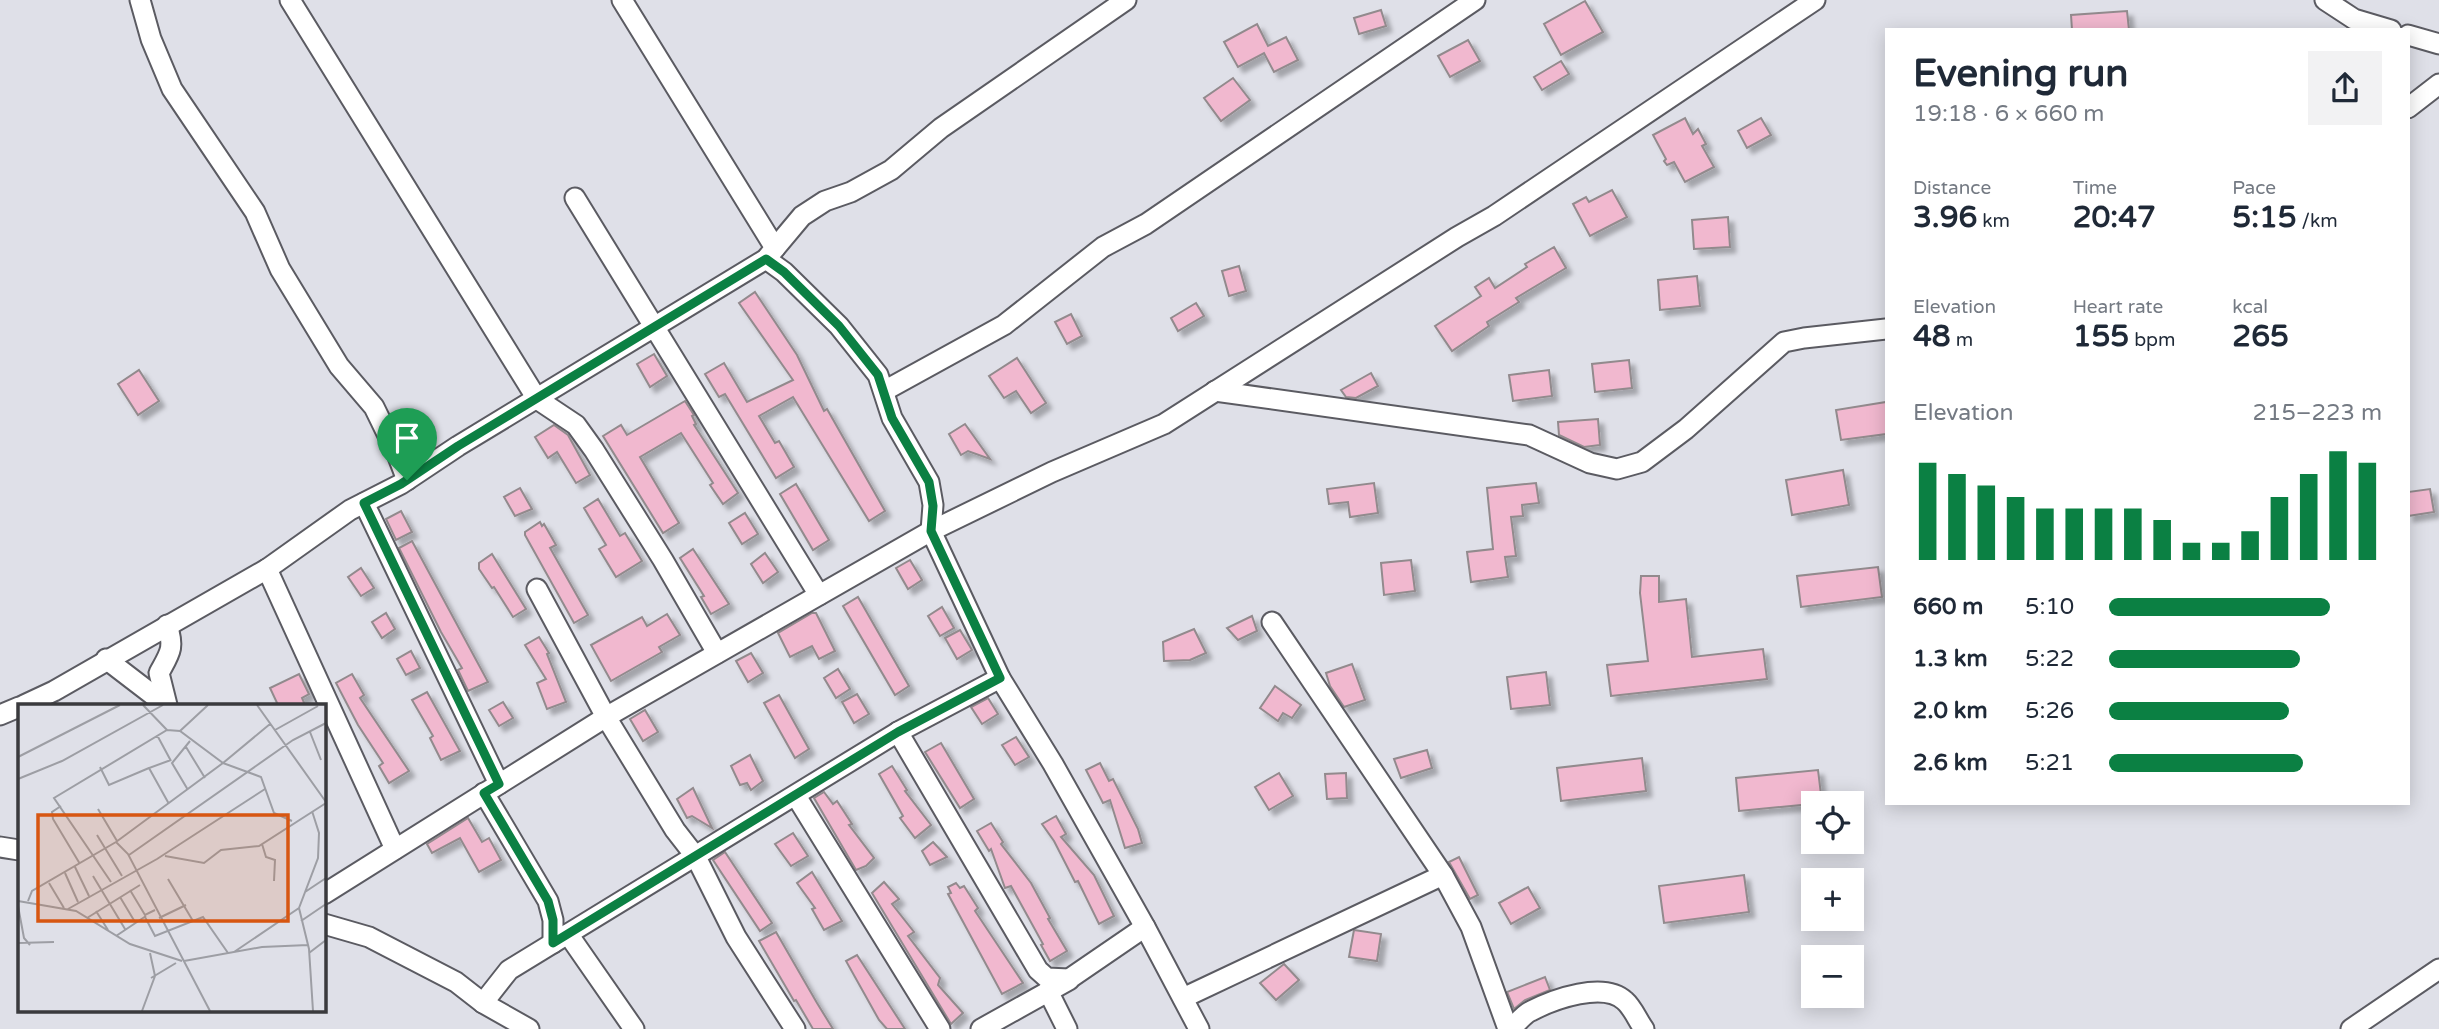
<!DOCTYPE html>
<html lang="en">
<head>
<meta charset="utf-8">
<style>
  :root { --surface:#fff; --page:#f2f2f3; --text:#1f2937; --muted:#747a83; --accent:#0b8043 }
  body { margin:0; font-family:"Varela Round",sans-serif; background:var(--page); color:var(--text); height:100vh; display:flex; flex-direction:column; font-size:26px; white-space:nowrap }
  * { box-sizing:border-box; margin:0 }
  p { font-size:23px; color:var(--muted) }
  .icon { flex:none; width:38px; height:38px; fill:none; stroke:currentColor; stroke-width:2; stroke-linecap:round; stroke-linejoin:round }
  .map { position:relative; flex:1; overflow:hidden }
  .panel { position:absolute; left:1885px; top:28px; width:525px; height:777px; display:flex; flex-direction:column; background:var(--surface); border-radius:0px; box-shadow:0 4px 18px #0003 }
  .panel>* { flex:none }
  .controls { position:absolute; left:1801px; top:791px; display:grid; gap:14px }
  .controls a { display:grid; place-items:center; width:63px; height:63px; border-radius:0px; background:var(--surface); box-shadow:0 4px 18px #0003; font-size:35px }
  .pin { position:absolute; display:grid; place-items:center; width:60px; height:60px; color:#fff; margin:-72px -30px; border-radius:50% 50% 50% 0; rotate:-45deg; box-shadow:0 0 7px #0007 }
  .pin .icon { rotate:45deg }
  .round { display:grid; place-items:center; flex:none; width:74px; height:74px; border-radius:0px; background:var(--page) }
  .headline { display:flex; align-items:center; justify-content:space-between; height:119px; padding:0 28px }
  h1 { font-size:38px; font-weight:700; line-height:52px }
  .stats { display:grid; grid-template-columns:repeat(3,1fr); gap:10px; height:119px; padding:7px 28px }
  .stats div { display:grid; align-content:center }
  .stats b { font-size:30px; font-weight:700 }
  .stats small { font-size:19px; font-weight:400 }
  .stats p { font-size:19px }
  .chart { height:196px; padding:14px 28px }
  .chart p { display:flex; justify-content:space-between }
  .chart svg { width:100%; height:126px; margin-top:7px; stroke:var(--accent); stroke-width:6 }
  ul { padding:0 28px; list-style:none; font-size:23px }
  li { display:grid; grid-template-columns:112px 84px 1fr; align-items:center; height:52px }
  li i { height:18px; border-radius:9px; background:var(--accent) }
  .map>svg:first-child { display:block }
  .building { fill:#f1b8cf; stroke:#928a8d; stroke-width:2; filter:url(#shadow) }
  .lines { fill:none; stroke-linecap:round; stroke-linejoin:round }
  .minor-casing { stroke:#5b5b62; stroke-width:23 }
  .minor { stroke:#fff; stroke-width:19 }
  .route-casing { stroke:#fff; stroke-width:14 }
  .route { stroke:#0b8043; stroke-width:9 }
  .inset-road { fill:none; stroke:#9d9ea4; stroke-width:2 }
  .view { fill:#d75611; fill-opacity:0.15; stroke:#d75611; stroke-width:3.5 }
  .inset-edge { fill:none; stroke:#3a3a3d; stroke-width:3.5 }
</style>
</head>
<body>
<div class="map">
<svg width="2439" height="1029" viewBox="0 0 2439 1029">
  <defs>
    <filter id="shadow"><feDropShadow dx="5.5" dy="5.5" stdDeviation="2" flood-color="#0004"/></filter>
  </defs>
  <rect width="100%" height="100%" fill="#dfe0e8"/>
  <g class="building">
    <polygon points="1585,1 1603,32 1561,55 1544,24"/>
    <polygon points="1381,10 1386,26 1359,34 1354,18"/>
    <polygon points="2127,11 2129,30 2072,30 2071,15"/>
    <polygon points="1257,24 1268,46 1286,37 1298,60 1274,72 1264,53 1238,67 1224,42"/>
    <polygon points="1468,40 1480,61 1450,77 1438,56"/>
    <polygon points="1561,61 1569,74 1542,90 1534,77"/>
    <polygon points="1233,78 1250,100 1221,121 1204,98"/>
    <polygon points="1685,118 1693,134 1698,129 1706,144 1702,146 1714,167 1685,182 1674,162 1667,165 1664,161 1666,159 1653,135"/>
    <polygon points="1761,118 1771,135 1747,148 1738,131"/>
    <polygon points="1612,190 1627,217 1590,236 1573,204 1586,197 1589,202"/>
    <polygon points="1728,217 1730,247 1694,249 1692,220"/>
    <polygon points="1554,247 1566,268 1516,298 1519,302 1487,322 1489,326 1452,351 1435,326 1481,296 1475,287 1489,278 1495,288 1527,267 1525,264"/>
    <polygon points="1239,266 1246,291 1229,296 1222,271"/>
    <polygon points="1697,276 1700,306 1660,310 1658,280"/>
    <polygon points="755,292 797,355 824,411 827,409 885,511 869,521 793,397 759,416 775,443 779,441 794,467 776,478 725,394 719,397 705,374 724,363 747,402 793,380 739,303"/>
    <polygon points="1196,303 1204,316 1178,331 1171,318"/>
    <polygon points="1071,314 1082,336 1067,344 1055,322"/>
    <polygon points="654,354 667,376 650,387 637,364"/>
    <polygon points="1017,358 1046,403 1031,413 1016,391 1004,398 989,376"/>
    <polygon points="1629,360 1632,388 1595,392 1592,364"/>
    <polygon points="139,370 159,401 138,415 118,384"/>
    <polygon points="1549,370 1552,396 1513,401 1509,375"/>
    <polygon points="1371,373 1378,386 1356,398 1346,397 1341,390"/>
    <polygon points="685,401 694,415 692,416 696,424 694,425 738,493 723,504 710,485 713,483 681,433 640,457 679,523 663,533 603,436 621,425 627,435"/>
    <polygon points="1886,402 1886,434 1841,440 1836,410"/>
    <polygon points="1598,419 1600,445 1584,447 1559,435 1558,422"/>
    <polygon points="965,424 990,459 968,451 961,455 949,434"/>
    <polygon points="554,425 568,435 590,475 576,483 557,452 548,458 535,437"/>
    <polygon points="1843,470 1849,505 1792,515 1786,480"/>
    <polygon points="1374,483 1378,513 1350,517 1348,502 1329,504 1327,489"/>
    <polygon points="1536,483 1539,503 1522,505 1523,516 1511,517 1516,556 1505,557 1508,577 1471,582 1467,552 1493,549 1487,488"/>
    <polygon points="796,484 829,540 813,550 780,494"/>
    <polygon points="520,488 532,509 515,516 504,497"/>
    <polygon points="2430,489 2434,512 2408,516 2408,492"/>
    <polygon points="598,499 620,536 625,533 642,561 616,577 599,549 606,545 584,508"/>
    <polygon points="401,511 412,532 396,540 386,519"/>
    <polygon points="745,513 758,534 742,544 729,523"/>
    <polygon points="540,522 542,526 544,524 556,545 550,548 588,615 574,623 525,535 525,532"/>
    <polygon points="412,541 488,682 468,691 458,670 462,668 441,632 399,548"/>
    <polygon points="693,549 729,604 711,614 701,597 704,596 680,558"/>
    <polygon points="765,553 778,572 763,583 751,564"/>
    <polygon points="492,554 526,609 513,617 494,587 492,588 479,569 479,563"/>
    <polygon points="910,560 922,580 908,589 896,568"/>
    <polygon points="1411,560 1415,591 1384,595 1381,563"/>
    <polygon points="1878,567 1882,597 1801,607 1797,576"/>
    <polygon points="361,568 374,588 361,596 348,577"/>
    <polygon points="1641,576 1659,576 1659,602 1686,599 1692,657 1763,649 1767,679 1611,696 1607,665 1648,661 1640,593"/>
    <polygon points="858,597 909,686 895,695 843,606"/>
    <polygon points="942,607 954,628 940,636 928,616"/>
    <polygon points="386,613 395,629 382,638 372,622"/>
    <polygon points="812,613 816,613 835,651 819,659 812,646 790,657 778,633"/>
    <polygon points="667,614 680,635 659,647 662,652 611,681 591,645 642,617 647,626"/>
    <polygon points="1252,616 1257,631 1238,640 1227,628"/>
    <polygon points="1194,629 1206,653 1190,660 1164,661 1163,642"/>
    <polygon points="960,630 972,650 957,659 945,638"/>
    <polygon points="539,637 549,653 547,654 566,702 547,709 537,683 546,679 525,645"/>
    <polygon points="411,651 420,668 406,675 397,659"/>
    <polygon points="751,653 763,673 748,682 736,661"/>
    <polygon points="1352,664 1365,700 1344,707 1330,686 1326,673"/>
    <polygon points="838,669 850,689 836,698 824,678"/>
    <polygon points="1546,672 1550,705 1511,709 1507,677"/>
    <polygon points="299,674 309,694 302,698 305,705 278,705 270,688"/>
    <polygon points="352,674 364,695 360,698 409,771 389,783 379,766 383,763 358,725 336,683"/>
    <polygon points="1275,686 1301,705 1292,718 1283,713 1278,721 1260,708"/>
    <polygon points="427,692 460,751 441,760 430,738 433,736 412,700"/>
    <polygon points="857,694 869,714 854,723 842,702"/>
    <polygon points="779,695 809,749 795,758 764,703"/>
    <polygon points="988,698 998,714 982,724 971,707"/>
    <polygon points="503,702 513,718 499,726 489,710"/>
    <polygon points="645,710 658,732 643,741 630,719"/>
    <polygon points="1016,737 1029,757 1015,765 1002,745"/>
    <polygon points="941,743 974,799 960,808 925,752"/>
    <polygon points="1427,750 1432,768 1401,778 1394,759"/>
    <polygon points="750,755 763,781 751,790 747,783 740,785 731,766"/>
    <polygon points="1642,758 1646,791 1561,801 1557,768"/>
    <polygon points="1100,763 1109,781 1113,779 1138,829 1142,843 1125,848 1110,800 1103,803 1086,770"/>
    <polygon points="892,766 907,790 905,791 931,825 915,838 900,818 903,816 879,774"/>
    <polygon points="1818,770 1822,803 1739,811 1736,778"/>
    <polygon points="1279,773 1293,796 1269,810 1255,787"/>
    <polygon points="1346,773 1347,798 1327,799 1325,774"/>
    <polygon points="693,788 712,828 692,816 687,818 677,799"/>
    <polygon points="824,792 833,804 837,801 852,824 849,825 874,858 866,866 856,870 814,798"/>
    <polygon points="1056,816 1066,834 1061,837 1094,875 1114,916 1099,924 1078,881 1075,882 1054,841 1042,824"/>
    <polygon points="468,818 482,842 489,838 501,860 479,872 460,838 432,853 427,844"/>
    <polygon points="991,823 1003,842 1001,844 1031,883 1050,918 1048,919 1067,951 1050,961 1041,945 1043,944 1011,886 1005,888 991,849 989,851 977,831"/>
    <polygon points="793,833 808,856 791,866 775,844"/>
    <polygon points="933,842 947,857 930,865 922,851"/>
    <polygon points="725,852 772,923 760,931 713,860"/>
    <polygon points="1459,857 1478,895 1470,899 1449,862"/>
    <polygon points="812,872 842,921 824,930 812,909 815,908 797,883"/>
    <polygon points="1744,875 1749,912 1664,923 1659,886"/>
    <polygon points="884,882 899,899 892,904 914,932 908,936 940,978 938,985 963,1013 951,1024 872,893"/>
    <polygon points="956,883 960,888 964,886 978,908 975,911 1023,983 1002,994 948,894 951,893 948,887"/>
    <polygon points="1528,887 1540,908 1511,924 1499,903"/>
    <polygon points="1354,930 1381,934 1377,961 1349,957"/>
    <polygon points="776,932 817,1003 833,1029 813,1029 796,1000 794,1001 759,941"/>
    <polygon points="857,955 905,1029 887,1029 879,1020 846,961"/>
    <polygon points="1284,964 1299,980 1276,1000 1260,983"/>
    <polygon points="1545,977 1550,990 1525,1000 1514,1009 1507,992"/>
  </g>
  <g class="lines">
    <g class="minor-casing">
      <g id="minor">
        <polyline points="140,0 151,39 172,89 255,212 280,269 339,366 374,407 397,454 407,480"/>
        <polyline points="290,0 537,399 576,425 594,450 663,560 717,653"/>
        <polyline points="622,0 775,248"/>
        <polyline points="2325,0 2354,19 2391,30"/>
        <polyline points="2408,35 2439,44"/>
        <polyline points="2408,108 2439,84"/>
        <polyline points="575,198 819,595"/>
        <polyline points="766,259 784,272 839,326 878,375 892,418 929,482 933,505 931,531 1000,678 1053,764 1145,927 1199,1029"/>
        <polyline points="884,391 1004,325 1103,247 1146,224 1475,0"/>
        <polyline points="1215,391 1529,435 1590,463 1617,469 1642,462 1686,429 1784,342 1804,338 1886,329"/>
        <polyline points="364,503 499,784"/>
        <polyline points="267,569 395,849"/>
        <polyline points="537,589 606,717 675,830 696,857 736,937 795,1029"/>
        <polyline points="1272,622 1443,875 1471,927 1508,1029"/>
        <path d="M167,625C175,648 170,653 159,673L167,705"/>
        <polyline points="106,659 166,705"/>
        <polyline points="24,705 54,691 267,569 350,510 401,484 458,446 766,259 802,216 825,201 851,192 891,170 941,128 1126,0"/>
        <polyline points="0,715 19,707"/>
        <polyline points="898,732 1038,970 1047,978 1069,979 1145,927"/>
        <polyline points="484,793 548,901 553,920 553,943"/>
        <polyline points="796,796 940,1029"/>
        <polyline points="0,847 19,850"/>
        <polyline points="324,894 606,717 931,531 1052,472 1164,424 1457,237 1494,216 1815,0"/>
        <polyline points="324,924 369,937 456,982 483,1003 529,1029"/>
        <polyline points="568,934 634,1029"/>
        <polyline points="1048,991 1067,1029"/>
        <polyline points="1183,998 1443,875"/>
        <polyline points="483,1003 509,970 898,732 1000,678"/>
        <polyline points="981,1029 1069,980"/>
        <path d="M1511,1029C1517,1023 1524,1014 1531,1011C1554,999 1604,981 1625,1001C1633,1008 1638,1021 1644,1029"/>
        <polyline points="2351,1029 2439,969"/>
      </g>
    </g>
    <use href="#minor" class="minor"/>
  </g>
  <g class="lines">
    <g class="route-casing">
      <polygon id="route" points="766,259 784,272 839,326 878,375 892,418 929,482 933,506 931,531 1000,678 898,732 553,943 553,920 548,901 484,793 499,784 364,503 401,484 458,446"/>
    </g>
    <use href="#route" class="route"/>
  </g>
  <g transform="translate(18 704)">
    <rect width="308" height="308" fill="#dfe0e8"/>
    <path class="inset-road" d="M125,1L149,26M239,1L308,98M257,26L300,2M162,27L190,1M292,28L303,56M139,31L153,57M168,43L187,74M0,53L102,1M82,63L91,81L131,64M0,75L44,57L145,1M170,86L154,59L172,37M151,100L131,64L153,56M43,102L34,108L35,115L62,160M80,105L99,137M294,107L301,129L300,154L281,204L291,245L295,307M79,131L104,172M98,138L110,150L192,307M244,140L248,153L257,156L256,177M111,151L275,36L308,19M147,152L186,159L203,146L241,142L308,99M57,163L71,192M47,169L60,198M75,172L107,225M150,175L175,217M93,178L36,94L149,26L162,27L205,59L252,20M31,179L46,204M112,186L127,211L137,206M287,188L308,174M102,193L117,218M0,197L58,207L112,240L164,257M10,197L14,187L98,138L205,59L243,73L256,109L274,117M0,202L6,234L12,241M50,205L139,155L247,85M78,207L90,226M127,213L137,232L185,213L210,249M69,214L122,181M141,214L168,201M283,217L308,200M98,232L128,212M0,239L36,238M216,248L281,204M291,249L308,236M166,257L244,243L290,241M133,274L158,259M124,307L137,272L132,249"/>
    <path class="view" d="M20,111H270V217H20Z"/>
    <rect width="308" height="308" class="inset-edge"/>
  </g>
</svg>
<div class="controls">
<a><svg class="icon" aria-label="locate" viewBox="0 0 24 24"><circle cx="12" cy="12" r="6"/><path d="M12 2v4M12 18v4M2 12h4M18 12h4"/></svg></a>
<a>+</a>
<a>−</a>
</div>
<div class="pin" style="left:407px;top:480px;background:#1e9e55"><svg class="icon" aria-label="arrive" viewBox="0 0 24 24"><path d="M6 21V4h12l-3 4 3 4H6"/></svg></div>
<section class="panel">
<div class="headline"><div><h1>Evening run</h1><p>19:18 · 6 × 660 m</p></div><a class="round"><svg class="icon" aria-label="share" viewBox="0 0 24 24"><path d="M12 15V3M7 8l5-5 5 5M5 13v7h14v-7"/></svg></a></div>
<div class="stats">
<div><p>Distance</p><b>3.96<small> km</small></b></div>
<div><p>Time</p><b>20:47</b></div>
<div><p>Pace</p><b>5:15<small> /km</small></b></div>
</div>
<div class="stats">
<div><p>Elevation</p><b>48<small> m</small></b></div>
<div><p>Heart rate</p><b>155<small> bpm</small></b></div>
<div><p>kcal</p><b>265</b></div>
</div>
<div class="chart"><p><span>Elevation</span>215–223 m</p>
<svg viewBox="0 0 160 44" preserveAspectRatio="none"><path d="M5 44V10M15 44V14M25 44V18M35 44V22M45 44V26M55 44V26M65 44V26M75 44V26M85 44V30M95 44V38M105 44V38M115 44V34M125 44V22M135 44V14M145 44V6M155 44V10"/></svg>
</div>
<ul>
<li><b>660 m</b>5:10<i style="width:81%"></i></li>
<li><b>1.3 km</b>5:22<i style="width:70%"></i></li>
<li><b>2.0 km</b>5:26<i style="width:66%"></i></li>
<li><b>2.6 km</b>5:21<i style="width:71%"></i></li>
</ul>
</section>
</div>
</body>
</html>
